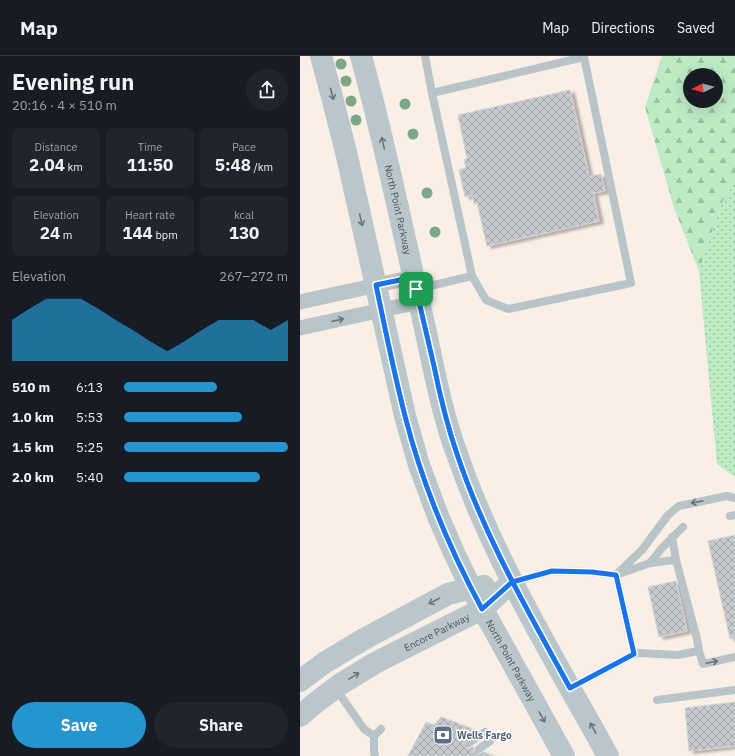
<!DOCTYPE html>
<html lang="en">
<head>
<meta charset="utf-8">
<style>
  :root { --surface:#171b24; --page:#20242c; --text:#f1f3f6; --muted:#9ea1a6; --line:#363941; --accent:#2595d0 }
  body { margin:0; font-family:"IBM Plex Sans",sans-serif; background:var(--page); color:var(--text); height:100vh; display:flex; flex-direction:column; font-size:15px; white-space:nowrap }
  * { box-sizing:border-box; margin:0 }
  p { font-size:13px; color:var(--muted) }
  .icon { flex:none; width:22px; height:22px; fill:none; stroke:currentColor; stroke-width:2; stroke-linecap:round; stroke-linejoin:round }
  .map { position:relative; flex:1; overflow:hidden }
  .drawer { display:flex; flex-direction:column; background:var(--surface); width:300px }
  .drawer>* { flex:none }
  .needle { width:26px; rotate:264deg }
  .fabs { position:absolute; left:383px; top:12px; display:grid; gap:8px }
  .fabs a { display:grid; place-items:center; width:40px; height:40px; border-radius:50%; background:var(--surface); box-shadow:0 4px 16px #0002; font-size:20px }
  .pin { position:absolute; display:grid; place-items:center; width:34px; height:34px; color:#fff; margin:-17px; border-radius:8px; box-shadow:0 2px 6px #0006 }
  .round { display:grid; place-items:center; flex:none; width:42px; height:42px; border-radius:21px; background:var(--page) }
  .headline { display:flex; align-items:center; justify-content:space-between; height:68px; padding:0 12px }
  h1 { font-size:22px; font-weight:700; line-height:30px }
  .metrics { display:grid; grid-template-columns:repeat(3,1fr); gap:6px; height:68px; padding:4px 12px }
  .metrics div { display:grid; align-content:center; border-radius:8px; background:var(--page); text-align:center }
  .metrics b { font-size:17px; font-weight:700 }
  .metrics small { font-size:11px; font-weight:400 }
  .metrics p { font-size:11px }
  .chart { height:112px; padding:8px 12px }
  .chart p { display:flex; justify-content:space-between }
  .chart svg { width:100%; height:72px; margin-top:4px; fill:var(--accent); opacity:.7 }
  .button { display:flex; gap:8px; margin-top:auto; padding:8px 12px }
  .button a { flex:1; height:46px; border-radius:24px; background:var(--accent); color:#fff; font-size:16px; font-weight:700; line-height:46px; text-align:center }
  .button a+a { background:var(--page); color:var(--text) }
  ul { padding:0 12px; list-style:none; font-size:13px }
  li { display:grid; grid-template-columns:64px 48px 1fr; align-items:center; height:30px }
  li i { height:10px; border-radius:5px; background:var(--accent) }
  header { display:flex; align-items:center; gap:24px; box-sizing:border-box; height:56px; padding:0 20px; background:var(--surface); border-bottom:1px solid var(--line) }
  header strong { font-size:19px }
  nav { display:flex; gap:22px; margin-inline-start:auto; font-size:14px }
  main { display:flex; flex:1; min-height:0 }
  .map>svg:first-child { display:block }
  .commercial { fill:#faefe5 }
  .forest { fill:url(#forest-firs); fill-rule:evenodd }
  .park { fill:url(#park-dots) }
  .building { fill:url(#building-cross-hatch); stroke:#d0d4d7; filter:url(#shadow) }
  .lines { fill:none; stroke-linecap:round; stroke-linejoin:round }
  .lane { stroke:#b8c4c8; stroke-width:8 }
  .street { stroke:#b8c4c8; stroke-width:15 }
  .secondary { stroke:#b9c7cd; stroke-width:22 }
  .tree { fill:#7ba988 }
  .oneway { stroke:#68767b }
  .oneway2 { stroke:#68757a }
  .route-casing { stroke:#fff; stroke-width:8 }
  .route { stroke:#1a73e8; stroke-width:5 }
  .labels { text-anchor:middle; stroke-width:3; stroke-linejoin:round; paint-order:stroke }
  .street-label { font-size:10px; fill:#465358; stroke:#fff }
  .service-label { font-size:10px; font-weight:bold; fill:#4e5e75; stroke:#fff; text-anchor:start }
</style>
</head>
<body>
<header>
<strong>Map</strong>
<nav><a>Map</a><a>Directions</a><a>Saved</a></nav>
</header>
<main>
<section class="drawer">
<div class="headline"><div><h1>Evening run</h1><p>20:16 · 4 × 510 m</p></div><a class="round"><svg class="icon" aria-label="share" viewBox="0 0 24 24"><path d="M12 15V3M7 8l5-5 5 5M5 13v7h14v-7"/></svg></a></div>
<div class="metrics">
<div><p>Distance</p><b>2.04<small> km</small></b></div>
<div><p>Time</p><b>11:50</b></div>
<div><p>Pace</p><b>5:48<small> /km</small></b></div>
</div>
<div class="metrics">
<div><p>Elevation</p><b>24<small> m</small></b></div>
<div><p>Heart rate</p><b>144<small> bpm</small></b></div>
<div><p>kcal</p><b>130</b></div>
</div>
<div class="chart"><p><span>Elevation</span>267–272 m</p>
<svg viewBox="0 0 160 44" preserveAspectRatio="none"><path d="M0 44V19L10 12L20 6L30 6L40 6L50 12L60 19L70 25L80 32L90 38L100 32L110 25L120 19L130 19L140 19L150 25L160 19V44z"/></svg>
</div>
<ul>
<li><b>510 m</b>6:13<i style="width:57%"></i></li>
<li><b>1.0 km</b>5:53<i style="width:72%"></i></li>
<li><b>1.5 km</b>5:25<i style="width:100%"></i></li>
<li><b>2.0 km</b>5:40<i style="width:83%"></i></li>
</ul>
<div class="button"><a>Save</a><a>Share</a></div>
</section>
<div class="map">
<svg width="435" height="700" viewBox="0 0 435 700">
  <defs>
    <pattern id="forest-firs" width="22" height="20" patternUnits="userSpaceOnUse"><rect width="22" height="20" fill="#bcebc4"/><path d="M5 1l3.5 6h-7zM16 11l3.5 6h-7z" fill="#9bc1a2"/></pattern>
    <pattern id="park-dots" width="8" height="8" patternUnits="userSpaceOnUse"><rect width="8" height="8" fill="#bcebc4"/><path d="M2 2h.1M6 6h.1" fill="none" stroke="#9bc1a2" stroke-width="1.8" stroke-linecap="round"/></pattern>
    <pattern id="building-cross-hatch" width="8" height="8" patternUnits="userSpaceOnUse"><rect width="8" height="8" fill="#c6cace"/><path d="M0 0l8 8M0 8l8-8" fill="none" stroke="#a3a7aa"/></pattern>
    <filter id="shadow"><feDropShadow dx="4.5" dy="2.5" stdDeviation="1" flood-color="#0004"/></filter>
  </defs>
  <rect width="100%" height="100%" fill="#efeced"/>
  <polygon class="commercial" points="0,0 362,0 345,51 374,152 399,215 417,408 435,421 435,700 0,700"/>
  <path class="forest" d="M362,0H435V125L421,148L399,215L374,152L345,51ZM390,19H416V45H390Z"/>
  <polygon class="park" points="435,125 435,421 417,408 399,215 421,148"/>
  <g class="building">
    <polygon points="270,34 289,121 301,118 305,135 293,137 299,165 187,190 177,147 174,148 172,139 165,141 159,114 166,112 164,104 167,103 158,59"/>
    <polygon points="435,479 435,582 430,583 408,485"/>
    <polygon points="376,525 387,575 359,581 348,531"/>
    <polygon points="435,646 435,690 389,695 385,652"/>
    <polygon points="141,661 170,672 164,685 164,690 166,692 170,692 173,691 174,696 176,698 180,698 184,696 192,700 108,700 126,666 134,669"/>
  </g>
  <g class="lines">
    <g class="lane">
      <polyline points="125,0 132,37"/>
      <polyline points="117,233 172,220 186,244 208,253 331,227 284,1 132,37 172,220"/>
      <polyline points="430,460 435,459"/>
      <polyline points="372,481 376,504"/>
      <polyline points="350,507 362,492 383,471"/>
      <polyline points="318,517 342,494 368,459 379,450 427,440 435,442"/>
      <polyline points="316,519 334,598"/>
      <polyline points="213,526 252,515 292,516 316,519 350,507 376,504 397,583 399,595 377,599 339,597 332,599 270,632"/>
      <polyline points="399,595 403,608 435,601"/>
      <polyline points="36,633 64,673 74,680"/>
      <polyline points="357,644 435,634"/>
      <polyline points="169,687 185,676"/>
      <polyline points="179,693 190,685"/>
      <polyline points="75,700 74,696 74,680 81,673"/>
    </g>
    <g class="street">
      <polyline points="0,246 114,221"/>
      <polyline points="0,272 119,246"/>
    </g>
    <g class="secondary">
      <path id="s1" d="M21,0L32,41L46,96L105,360L119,409L138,460L155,499L171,532L264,700"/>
      <path id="s2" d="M61,0C85,87 103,176 123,263C133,308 141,355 157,398C194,505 254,602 308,700"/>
      <polyline points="0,625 24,607 64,583 148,538 171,532 184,530"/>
      <path id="s3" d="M0,660L14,648L39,629L75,607L182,553L212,526"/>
    </g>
  </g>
  <g class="tree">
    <circle cx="41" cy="8" r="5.5"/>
    <circle cx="46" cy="25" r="5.5"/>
    <circle cx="51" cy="45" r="5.5"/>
    <circle cx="105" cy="48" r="5.5"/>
    <circle cx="56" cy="64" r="5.5"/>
    <circle cx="113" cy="78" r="5.5"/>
    <circle cx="127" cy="137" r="5.5"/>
    <circle cx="135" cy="176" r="5.5"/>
  </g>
  <defs><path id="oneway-shaft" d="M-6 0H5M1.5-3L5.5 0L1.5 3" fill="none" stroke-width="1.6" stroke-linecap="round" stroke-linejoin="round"/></defs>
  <g class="oneway">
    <use href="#oneway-shaft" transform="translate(32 38) rotate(75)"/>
    <use href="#oneway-shaft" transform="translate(83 87) rotate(-103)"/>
    <use href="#oneway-shaft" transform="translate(61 164) rotate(77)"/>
    <use href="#oneway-shaft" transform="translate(134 545) rotate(152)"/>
    <use href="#oneway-shaft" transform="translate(54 620) rotate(-32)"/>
    <use href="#oneway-shaft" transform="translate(242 661) rotate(61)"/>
    <use href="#oneway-shaft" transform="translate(293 672) rotate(-119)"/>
  </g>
  <g class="oneway2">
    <use href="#oneway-shaft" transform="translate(38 264) rotate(-13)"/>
    <use href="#oneway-shaft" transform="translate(397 446) rotate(169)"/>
    <use href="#oneway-shaft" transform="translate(412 606) rotate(-12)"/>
  </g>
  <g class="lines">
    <g class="route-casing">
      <path id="route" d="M116,233L114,221L76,229C85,273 94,317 105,360C122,427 149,492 182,553L212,526L252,515L292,516L316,519L334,598L270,632C228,555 185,482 157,398C147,369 140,340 134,310C128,284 122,259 116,233"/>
    </g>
    <use href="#route" class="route"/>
  </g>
  <defs>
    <g id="bank-square" transform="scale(1)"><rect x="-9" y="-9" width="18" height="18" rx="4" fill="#5c6f8a" stroke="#fff"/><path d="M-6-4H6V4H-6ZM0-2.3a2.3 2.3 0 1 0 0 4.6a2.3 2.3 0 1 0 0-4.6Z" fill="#fff"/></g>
  </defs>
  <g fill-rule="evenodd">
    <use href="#bank-square" x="143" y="679"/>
  </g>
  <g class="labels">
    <g class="street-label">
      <text dy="4" stroke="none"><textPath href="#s2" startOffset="158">North Point Parkway</textPath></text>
      <text dy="4" stroke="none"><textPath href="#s3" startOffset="161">Encore Parkway</textPath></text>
      <text dy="4" stroke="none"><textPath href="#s1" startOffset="637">North Point Parkway</textPath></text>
    </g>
    <g class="service-label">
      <text x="157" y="683">Wells Fargo</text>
    </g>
  </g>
</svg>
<div class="fabs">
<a><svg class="needle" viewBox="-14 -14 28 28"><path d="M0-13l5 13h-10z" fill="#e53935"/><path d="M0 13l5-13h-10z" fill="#9ea1a6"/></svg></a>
</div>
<div class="pin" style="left:116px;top:233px;background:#1e9e55"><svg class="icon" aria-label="arrive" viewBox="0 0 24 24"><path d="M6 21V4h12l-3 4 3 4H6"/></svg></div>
</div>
</main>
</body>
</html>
